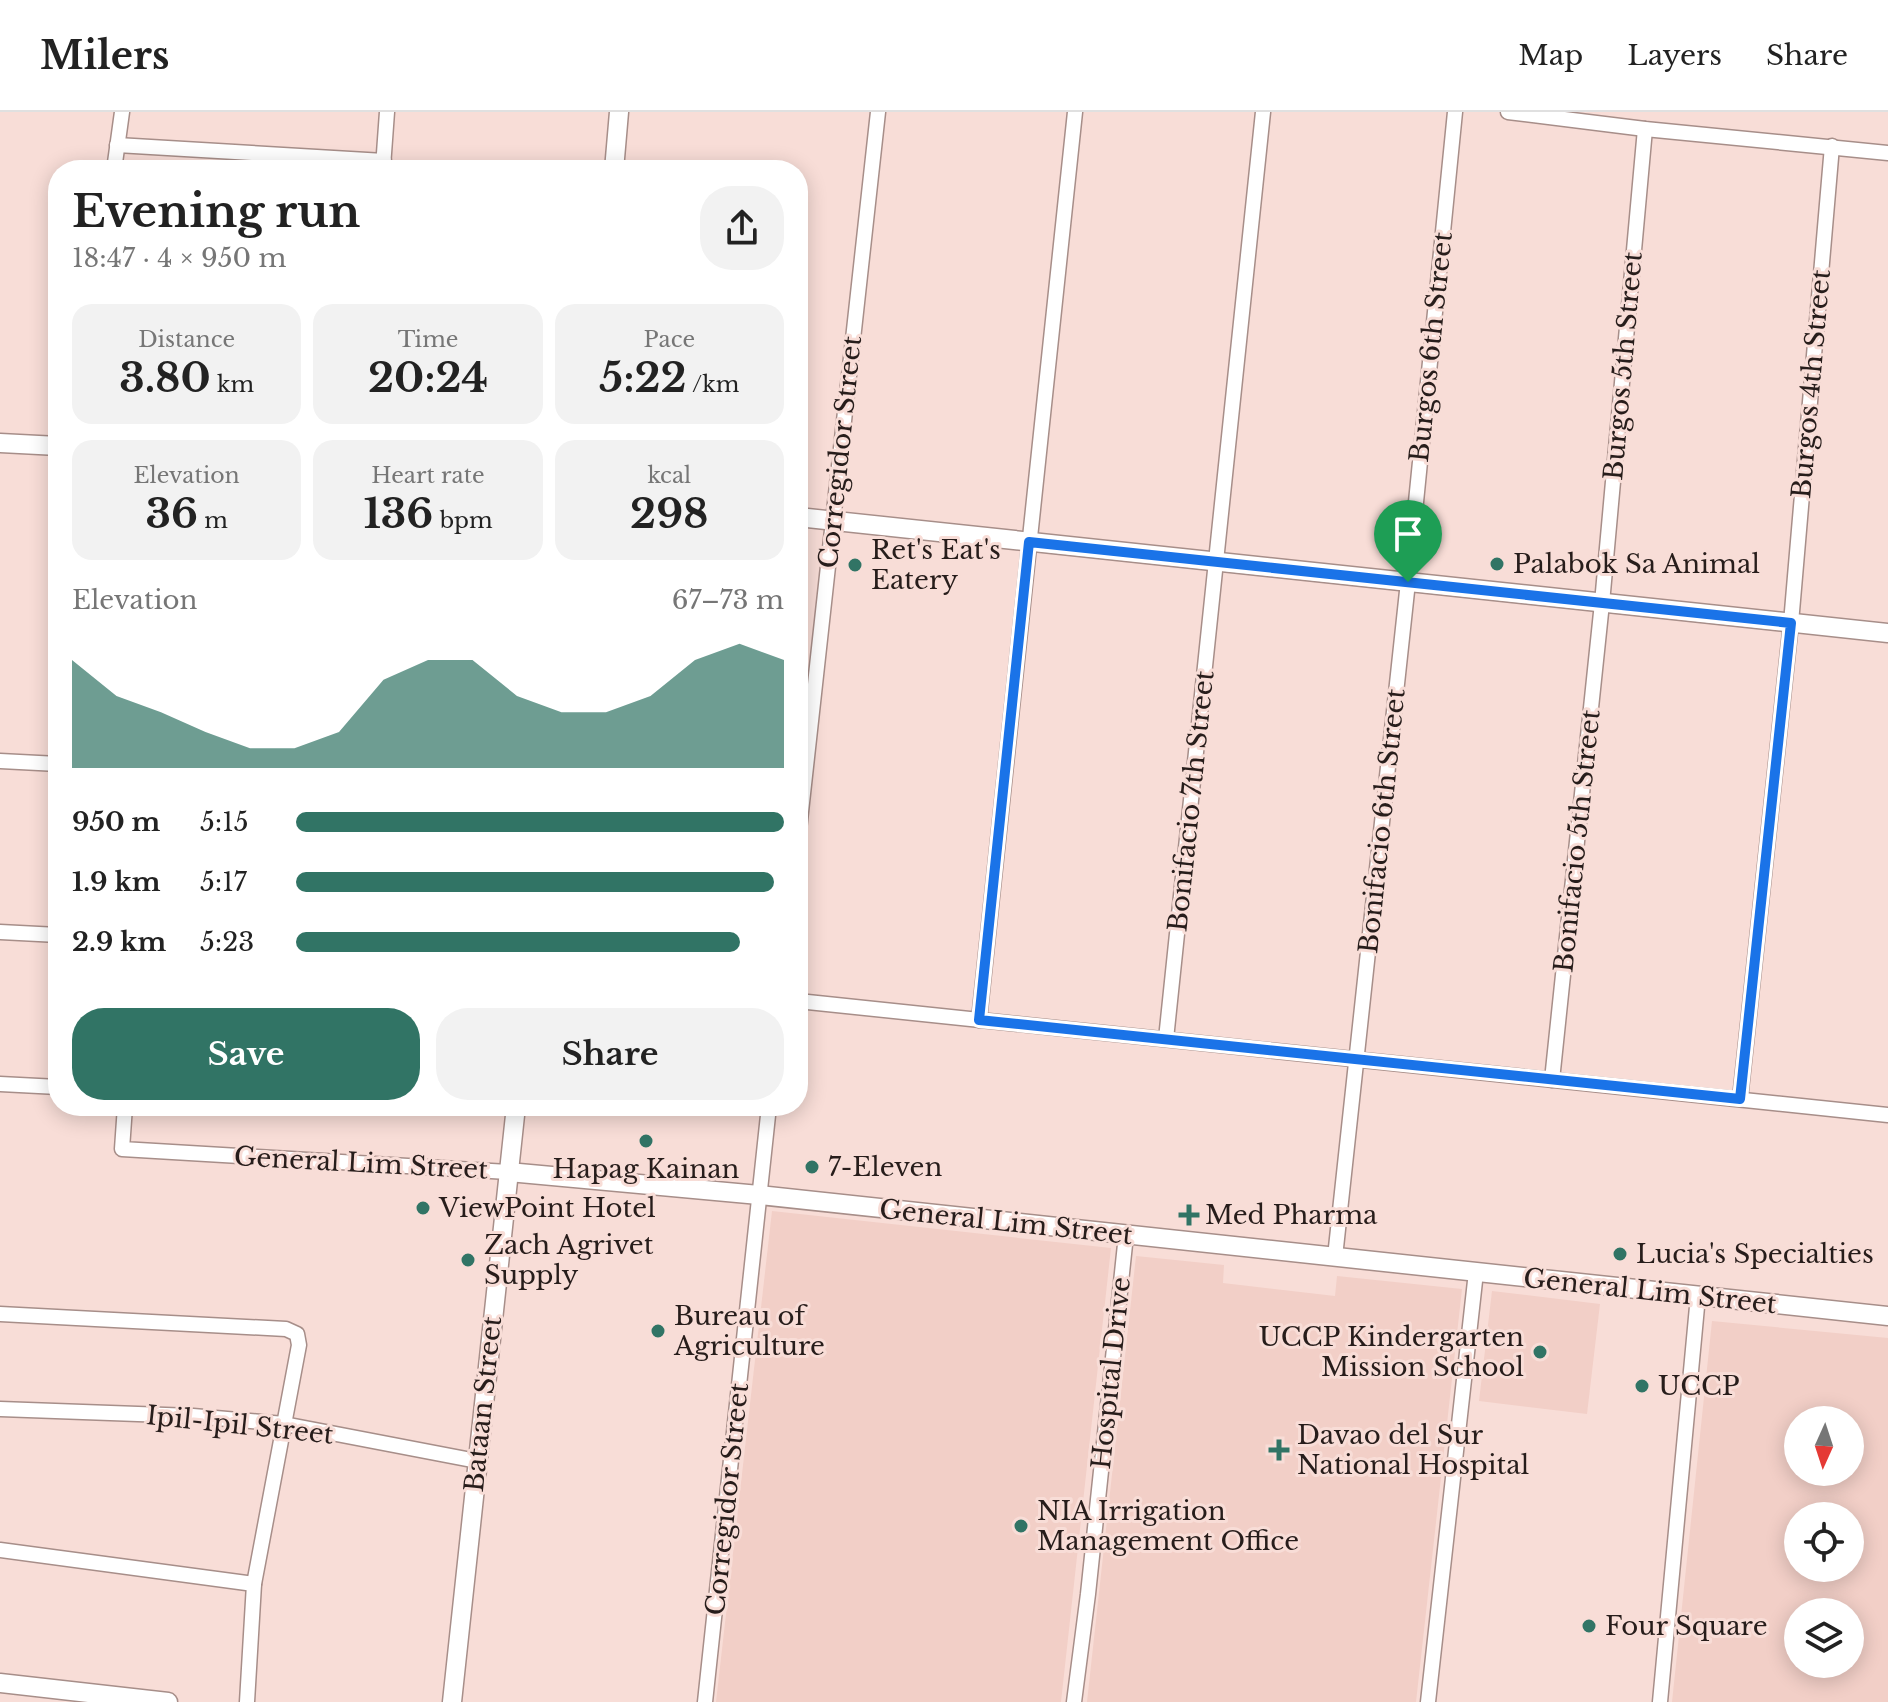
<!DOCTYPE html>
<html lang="en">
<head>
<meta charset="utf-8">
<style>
  :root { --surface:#fff; --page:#f2f2f2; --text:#222; --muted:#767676; --line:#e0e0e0; --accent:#317465 }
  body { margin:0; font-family:"Libre Baskerville",serif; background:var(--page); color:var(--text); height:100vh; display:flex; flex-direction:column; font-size:30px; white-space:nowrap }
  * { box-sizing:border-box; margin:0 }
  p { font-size:26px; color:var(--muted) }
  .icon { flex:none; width:44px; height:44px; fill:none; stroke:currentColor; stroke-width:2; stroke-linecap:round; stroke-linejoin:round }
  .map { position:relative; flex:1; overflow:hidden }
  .sheet { position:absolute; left:48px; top:48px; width:760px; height:956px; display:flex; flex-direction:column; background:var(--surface); border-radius:32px; box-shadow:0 4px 20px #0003 }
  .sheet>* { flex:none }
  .needle { width:52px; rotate:183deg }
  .tools { position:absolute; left:1784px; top:1294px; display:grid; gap:16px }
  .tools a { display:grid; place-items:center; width:80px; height:80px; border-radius:50%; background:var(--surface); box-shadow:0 4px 20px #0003; font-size:40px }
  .pin { position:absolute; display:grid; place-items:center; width:68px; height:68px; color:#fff; margin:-82px -34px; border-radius:50% 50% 50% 0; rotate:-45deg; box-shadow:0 0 8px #0007 }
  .pin .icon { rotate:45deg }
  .round { display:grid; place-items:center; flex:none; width:84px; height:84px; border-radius:32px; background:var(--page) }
  .overview { display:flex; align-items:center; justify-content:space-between; height:136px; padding:0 24px }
  h1 { font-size:44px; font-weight:700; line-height:60px }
  .figures { display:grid; grid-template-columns:repeat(3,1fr); gap:12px; height:136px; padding:8px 24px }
  .figures div { display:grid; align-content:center; border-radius:20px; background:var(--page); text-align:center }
  .figures b { font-size:40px; font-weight:700 }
  .figures small { font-size:22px; font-weight:400 }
  .figures p { font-size:22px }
  .chart { height:224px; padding:16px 24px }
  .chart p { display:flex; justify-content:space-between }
  .chart svg { width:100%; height:144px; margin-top:8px; fill:var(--accent); opacity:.7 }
  .action { display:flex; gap:16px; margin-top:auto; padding:16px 24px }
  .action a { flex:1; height:92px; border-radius:32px; background:var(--accent); color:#fff; font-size:32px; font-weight:700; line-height:92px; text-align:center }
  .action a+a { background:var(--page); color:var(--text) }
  ul { padding:0 24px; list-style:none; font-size:26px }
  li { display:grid; grid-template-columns:128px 96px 1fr; align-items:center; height:60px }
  li i { height:20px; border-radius:10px; background:var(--accent) }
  header { display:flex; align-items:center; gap:48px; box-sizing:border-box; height:112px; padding:0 40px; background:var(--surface); border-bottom:2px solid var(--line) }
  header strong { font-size:38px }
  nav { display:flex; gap:44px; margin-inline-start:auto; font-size:28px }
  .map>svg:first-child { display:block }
  .built { fill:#f2cfc7; fill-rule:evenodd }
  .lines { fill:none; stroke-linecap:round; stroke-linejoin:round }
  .minor-casing { stroke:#a78e89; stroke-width:17 }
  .tertiary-casing { stroke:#a78e89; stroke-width:21 }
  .minor { stroke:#fff; stroke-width:14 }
  .tertiary { stroke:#fff; stroke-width:18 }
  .route-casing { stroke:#fff; stroke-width:16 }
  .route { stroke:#1a73e8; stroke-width:10 }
  .poi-dot { fill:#317465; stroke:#f8ddd7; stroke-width:3 }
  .labels { text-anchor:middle; stroke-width:6; stroke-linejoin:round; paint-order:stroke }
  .street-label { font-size:26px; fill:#271d1b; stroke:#f8ddd7 }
  .poi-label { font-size:26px; fill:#271d1b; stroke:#f8ddd7; text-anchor:start }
</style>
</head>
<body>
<header>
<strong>Milers</strong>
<nav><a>Map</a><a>Layers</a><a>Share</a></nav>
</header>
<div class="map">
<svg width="1888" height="1590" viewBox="0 0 1888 1590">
  <rect width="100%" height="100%" fill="#f8ddd7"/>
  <g class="built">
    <polygon points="772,1099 1111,1136 1061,1590 716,1590"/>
    <polygon points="1136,1144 1224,1153 1223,1171 1335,1184 1337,1164 1462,1177 1416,1590 1087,1590"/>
    <polygon points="1492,1179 1600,1192 1587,1302 1479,1289"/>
    <path d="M1712,1209L1888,1226V1590H1672ZM1850,1308V1360H1798V1308ZM1798,1404H1850V1456H1798ZM1798,1500H1850V1552H1798Z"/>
  </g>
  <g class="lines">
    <g class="minor-casing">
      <g id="minor">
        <polyline points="1508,0 1645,17 1888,41"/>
        <polyline points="117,33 384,49"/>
        <polyline points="383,55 387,0"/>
        <polyline points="114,58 122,0"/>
        <polyline points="0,649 58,652"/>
        <polyline points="798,727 878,0"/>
        <polyline points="0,820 58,823"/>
        <polyline points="798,889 1888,1003"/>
        <polyline points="979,908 1075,0"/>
        <polyline points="1166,927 1263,0"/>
        <polyline points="1552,968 1602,491 1645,17"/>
        <polyline points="0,972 58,975"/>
        <polyline points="1740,987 1791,511 1832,34"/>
        <polyline points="125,994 122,1037 508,1060"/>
        <polyline points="1335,1145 1408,470 1455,0"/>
        <polyline points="0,1202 286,1217 297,1222 299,1233 254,1472 247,1590"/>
        <polyline points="0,1297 193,1304 284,1312 477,1349"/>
        <polyline points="0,1438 254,1472"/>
        <polyline points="705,1590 769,994"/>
        <polyline points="1074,1590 1088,1482 1126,1123"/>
        <polyline points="1428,1590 1476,1160"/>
        <polyline points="1660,1590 1698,1184"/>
      </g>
    </g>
    <g class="tertiary-casing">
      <g id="tertiary">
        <polyline points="614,58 619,0"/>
        <polyline points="0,331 58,334"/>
        <polyline points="798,405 1888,521"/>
        <polyline points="508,1060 759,1083 1888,1204"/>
        <polyline points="0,1571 168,1590"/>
        <polyline points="452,1590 516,994"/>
      </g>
    </g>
    <use href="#minor" class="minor"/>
    <use href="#tertiary" class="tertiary"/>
  </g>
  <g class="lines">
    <g class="route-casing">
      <polygon id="route" points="1029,430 1791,511 1740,987 979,908"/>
    </g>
    <use href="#route" class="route"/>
  </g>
  <g class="poi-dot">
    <circle cx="1497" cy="452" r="8"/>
    <circle cx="855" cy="453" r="8"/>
    <circle cx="646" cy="1029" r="8"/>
    <circle cx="812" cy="1055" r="8"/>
    <circle cx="423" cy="1096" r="8"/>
    <path d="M1185 1091h8v8h8v8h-8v8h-8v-8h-8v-8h8z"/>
    <circle cx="1620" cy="1142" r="8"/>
    <circle cx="468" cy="1148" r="8"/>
    <circle cx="658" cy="1219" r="8"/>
    <circle cx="1540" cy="1240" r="8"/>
    <circle cx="1642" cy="1274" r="8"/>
    <path d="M1275 1326h8v8h8v8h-8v8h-8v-8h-8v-8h8z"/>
    <circle cx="1021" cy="1414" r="8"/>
    <circle cx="1589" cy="1514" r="8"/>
  </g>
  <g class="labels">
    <g class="street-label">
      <text transform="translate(1431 235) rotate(-84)" y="9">Burgos 6th Street</text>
      <text transform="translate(1623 254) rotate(-85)" y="9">Burgos 5th Street</text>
      <text transform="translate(1811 272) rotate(-85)" y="9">Burgos 4th Street</text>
      <text transform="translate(840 340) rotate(-84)" y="9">Corregidor Street</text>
      <text transform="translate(1191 689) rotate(-84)" y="9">Bonifacio 7th Street</text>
      <text transform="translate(1382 709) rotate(-84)" y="9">Bonifacio 6th Street</text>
      <text transform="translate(1577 729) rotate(-84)" y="9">Bonifacio 5th Street</text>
      <text transform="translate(361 1051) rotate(3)" y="9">General Lim Street</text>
      <text transform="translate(1006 1110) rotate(6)" y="9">General Lim Street</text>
      <text transform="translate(1650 1179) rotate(6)" y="9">General Lim Street</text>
      <text transform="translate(1111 1261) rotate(-84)" y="9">Hospital Drive</text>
      <text transform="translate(483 1292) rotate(-84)" y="9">Bataan Street</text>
      <text transform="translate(240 1313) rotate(6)" y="9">Ipil-Ipil Street</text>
      <text transform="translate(727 1387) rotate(-84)" y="9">Corregidor Street</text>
    </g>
    <g class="poi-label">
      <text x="871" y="447">Ret's Eat's<tspan x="871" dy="30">Eatery</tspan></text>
      <text x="1513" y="461">Palabok Sa Animal</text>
      <text x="828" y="1064">7-Eleven</text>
      <text x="646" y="1066" text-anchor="middle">Hapag Kainan</text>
      <text x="439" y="1105">ViewPoint Hotel</text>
      <text x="1205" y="1112">Med Pharma</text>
      <text x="484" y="1142">Zach Agrivet<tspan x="484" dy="30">Supply</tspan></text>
      <text x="1636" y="1151">Lucia's Specialties</text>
      <text x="674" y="1213">Bureau of<tspan x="674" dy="30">Agriculture</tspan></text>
      <text x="1524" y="1234" text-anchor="end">UCCP Kindergarten<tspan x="1524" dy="30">Mission School</tspan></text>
      <text x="1658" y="1283">UCCP</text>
      <text x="1297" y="1332">Davao del Sur<tspan x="1297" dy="30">National Hospital</tspan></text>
      <text x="1037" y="1408">NIA Irrigation<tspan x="1037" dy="30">Management Office</tspan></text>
      <text x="1605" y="1523">Four Square</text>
    </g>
  </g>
</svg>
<div class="tools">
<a><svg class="needle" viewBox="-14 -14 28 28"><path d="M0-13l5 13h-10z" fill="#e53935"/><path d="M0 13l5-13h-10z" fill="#767676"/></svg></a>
<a><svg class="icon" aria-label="locate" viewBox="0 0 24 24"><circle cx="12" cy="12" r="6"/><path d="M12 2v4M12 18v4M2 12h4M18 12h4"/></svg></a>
<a><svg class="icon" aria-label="layers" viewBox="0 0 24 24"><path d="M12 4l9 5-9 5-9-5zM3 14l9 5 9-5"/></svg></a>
</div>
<div class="pin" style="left:1408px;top:470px;background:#1e9e55"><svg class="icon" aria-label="arrive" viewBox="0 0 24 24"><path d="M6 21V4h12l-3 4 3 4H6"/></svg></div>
<section class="sheet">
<div class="overview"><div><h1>Evening run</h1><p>18:47 · 4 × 950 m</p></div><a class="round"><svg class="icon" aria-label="share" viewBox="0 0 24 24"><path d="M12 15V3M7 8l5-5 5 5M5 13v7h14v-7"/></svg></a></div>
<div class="figures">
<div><p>Distance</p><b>3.80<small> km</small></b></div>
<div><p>Time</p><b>20:24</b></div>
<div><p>Pace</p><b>5:22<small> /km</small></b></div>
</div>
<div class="figures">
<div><p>Elevation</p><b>36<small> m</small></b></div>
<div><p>Heart rate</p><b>136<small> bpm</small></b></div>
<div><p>kcal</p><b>298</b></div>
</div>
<div class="chart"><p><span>Elevation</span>67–73 m</p>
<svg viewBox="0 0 160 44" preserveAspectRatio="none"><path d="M0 44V11L10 22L20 27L30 33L40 38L50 38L60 33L70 17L80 11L90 11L100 22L110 27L120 27L130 22L140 11L150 6L160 11V44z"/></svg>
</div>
<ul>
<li><b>950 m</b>5:15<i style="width:100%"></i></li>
<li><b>1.9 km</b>5:17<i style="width:98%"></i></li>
<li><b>2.9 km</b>5:23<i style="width:91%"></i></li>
</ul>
<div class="action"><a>Save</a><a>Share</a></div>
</section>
</div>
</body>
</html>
